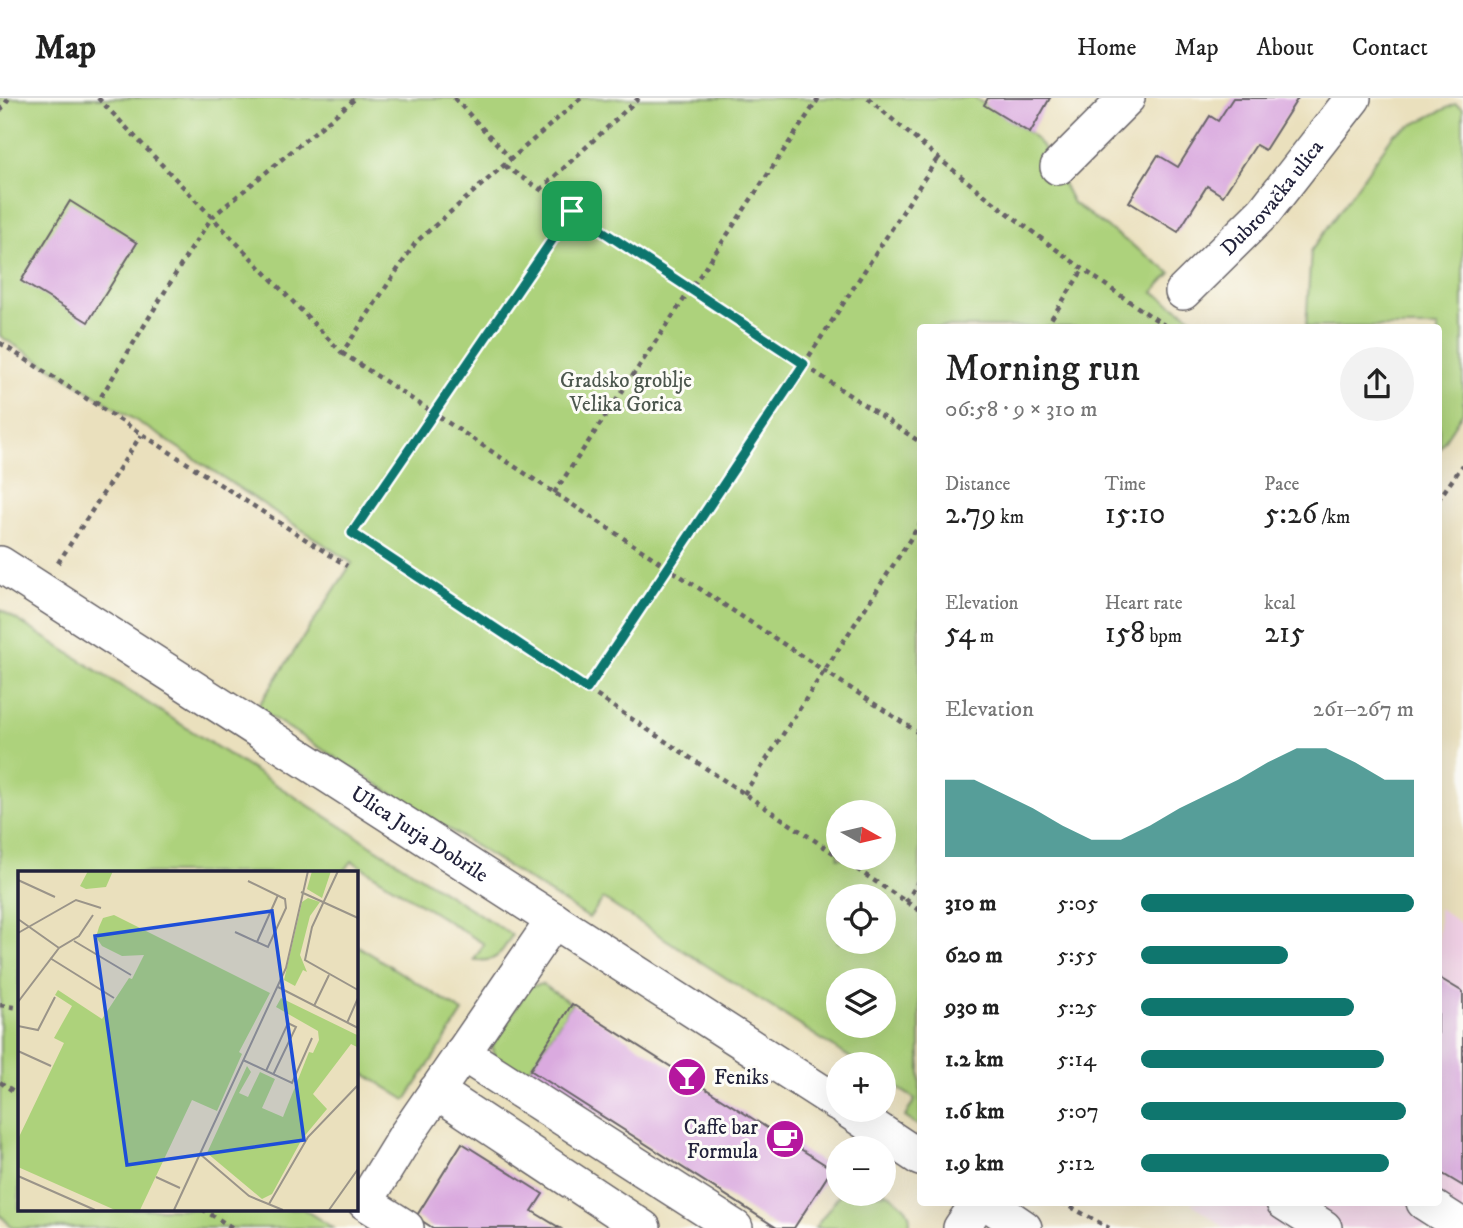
<!DOCTYPE html>
<html lang="en">
<head>
<meta charset="utf-8">
<style>
  :root { --surface:#fff; --page:#f2f2f2; --text:#222; --muted:#767676; --line:#e0e0e0; --accent:#0f766e }
  body { margin:0; font-family:"IM FELL DW Pica",serif; background:var(--page); color:var(--text); height:100vh; display:flex; flex-direction:column; font-size:26px; white-space:nowrap }
  * { box-sizing:border-box; margin:0 }
  p { font-size:23px; color:var(--muted) }
  .icon { flex:none; width:38px; height:38px; fill:none; stroke:currentColor; stroke-width:2; stroke-linecap:round; stroke-linejoin:round }
  .map { position:relative; flex:1; overflow:hidden }
  .panel { position:absolute; left:917px; top:226px; width:525px; height:882px; display:flex; flex-direction:column; background:var(--surface); border-radius:7px; box-shadow:0 7px 28px #0002 }
  .panel>* { flex:none }
  .needle { width:46px; rotate:98deg }
  .controls { position:absolute; left:826px; top:702px; display:grid; gap:14px }
  .controls a { display:grid; place-items:center; width:70px; height:70px; border-radius:50%; background:var(--surface); box-shadow:0 7px 28px #0002; font-size:35px }
  .pin { position:absolute; display:grid; place-items:center; width:60px; height:60px; color:#fff; margin:-30px; border-radius:14px; box-shadow:0 4px 10px #0006 }
  .round { display:grid; place-items:center; flex:none; width:74px; height:74px; border-radius:37px; background:var(--page) }
  .overview { display:flex; align-items:center; justify-content:space-between; height:119px; padding:0 28px }
  h1 { font-size:38px; font-weight:600; line-height:52px }
  .stats { display:grid; grid-template-columns:repeat(3,1fr); gap:10px; height:119px; padding:7px 28px }
  .stats div { display:grid; align-content:center }
  .stats b { font-size:30px; font-weight:600 }
  .stats small { font-size:19px; font-weight:400 }
  .stats p { font-size:19px }
  .chart { height:196px; padding:14px 28px }
  .chart p { display:flex; justify-content:space-between }
  .chart svg { width:100%; height:126px; margin-top:7px; fill:var(--accent); opacity:.7 }
  ul { padding:0 28px; list-style:none; font-size:23px }
  li { display:grid; grid-template-columns:112px 84px 1fr; align-items:center; height:52px }
  li i { height:18px; border-radius:9px; background:var(--accent) }
  header { display:flex; align-items:center; gap:42px; box-sizing:border-box; height:98px; padding:0 35px; background:var(--surface); border-bottom:2px solid var(--line) }
  header strong { font-size:33px }
  nav { display:flex; gap:38px; margin-inline-start:auto; font-size:24px }
  .map>svg:first-child { display:block }
  .built { fill:#f0d0e5 }
  .green { fill:#add27b; stroke:#687a5b; stroke-width:2; fill-rule:evenodd }
  .building { fill:#daaadf }
  .lines { fill:none; stroke-linecap:round; stroke-linejoin:round }
  .minor-casing { stroke:#686468; stroke-width:38 }
  .path { stroke:#686468; stroke-width:4.5; stroke-dasharray:5 5; stroke-linecap:butt }
  .minor { stroke:#fff; stroke-width:35 }
  .route-casing { stroke:#fff; stroke-width:14 }
  .route { stroke:#0f766e; stroke-width:9 }
  .labels { text-anchor:middle; stroke-width:6; stroke-linejoin:round; paint-order:stroke }
  .street-label { font-size:21px; fill:#22223b; stroke:#fdfcf7 }
  .park-label { font-size:21px; fill:#4c574e; stroke:#fdfcf7 }
  .poi-label { font-size:21px; fill:#22223b; stroke:#fdfcf7; text-anchor:start }
  .inset-road { fill:none; stroke:#9a9489; stroke-width:2 }
  .view { fill:#1d4ed8; fill-opacity:0.15; stroke:#1d4ed8; stroke-width:3.5 }
  .inset-edge { fill:none; stroke:#22223b; stroke-width:3.5 }
</style>
</head>
<body>
<header>
<strong>Map</strong>
<nav><a>Home</a><a>Map</a><a>About</a><a>Contact</a></nav>
</header>
<div class="map">
<svg width="1463" height="1130" viewBox="0 0 1463 1130">
  <rect width="100%" height="100%" fill="#fdfcf7"/>
  <filter id="ink" filterUnits="userSpaceOnUse"><feTurbulence type="fractalNoise" baseFrequency=".0143" numOctaves="2"/><feDisplacementMap in="SourceGraphic" scale="14" xChannelSelector="R" yChannelSelector="G"/><feConvolveMatrix kernelMatrix="1 2 1 2 8 2 1 2 1" color-interpolation-filters="sRGB"/></filter>
  <filter id="wash" filterUnits="userSpaceOnUse"><feTurbulence type="fractalNoise" baseFrequency=".00686" numOctaves="4" result="noise"/><feDisplacementMap in="SourceGraphic" scale="28" xChannelSelector="R" yChannelSelector="G"/><feGaussianBlur stdDeviation="1.57" result="paint"/><feColorMatrix in="noise" values="0 0 0 0 0 0 0 0 0 0 0 0 0 0 0 0 0 1.4 0 .05"/><feComposite in="paint" operator="in"/></filter>
  <g filter="url(#wash)">
    <rect width="100%" height="100%" fill="#eae0bd"/>
    <polygon class="built" points="1439,810 1463,827 1463,1130 1225,1130 1190,1104 1438,1104"/>
    <g class="green">
      <path d="M0,0H975L1030,35L1045,51L1073,105L1171,175L1153,194L1206,229H920V1029L905,1019L915,1001L884,981V966H860L603,801L589,820L257,610L352,465L162,339L0,238ZM838,714H884V760H838ZM838,798H884V844H838ZM838,882H884V928H838Z"/>
      <polygon points="1455,6 1463,10 1463,314 1439,351 1438,229 1306,229 1311,153 1394,36"/>
      <path d="M0,511L512,837C501,855 498,865 474,862L484,846L352,763L343,775H19V1111H303L333,1130H13L0,1117Z"/>
      <polygon points="355,846 463,914 406,1002 355,970"/>
      <polygon points="542,886 572,906 524,981 496,963 492,948 529,889"/>
      <path d="M884,1093C899,1104 914,1110 909,1130H815L840,1096H884Z"/>
    </g>
    <g id="blocks">
      <g class="building">
        <polygon points="988,0 1050,0 1030,35 984,7"/>
        <polygon points="1233,0 1298,0 1265,52 1256,47 1223,98 1207,88 1178,134 1129,104 1158,57 1178,69 1210,18 1218,23"/>
        <polygon points="70,103 137,145 88,224 21,183"/>
        <polygon points="1438,879 1463,894 1463,1088 1438,1073"/>
        <polygon points="572,906 832,1071 794,1130 777,1130 530,972"/>
        <polygon points="462,1045 543,1096 532,1113 560,1130 433,1130 416,1119"/>
      </g>
    </g>
  </g>
  <g filter="url(#ink)">
    <use href="#blocks" fill-opacity="0" stroke="#686468" stroke-width="2"/>
    <g class="lines">
      <g class="minor-casing">
        <g id="minor">
          <polyline points="1058,69 1127,0"/>
          <path id="s1" d="M1183,194L1264,114L1353,0"/>
          <path id="s2" d="M0,466L838,1005"/>
          <polyline points="462,955 735,1130"/>
          <polyline points="436,993 643,1130"/>
          <polyline points="848,1012 920,1060"/>
          <polyline points="986,1104 1024,1130"/>
          <polyline points="1284,1104 1324,1130"/>
          <polyline points="1424,1104 1463,1129"/>
          <polyline points="406,1130 365,1104 405,1039 554,822"/>
          <polyline points="961,1130 979,1104"/>
        </g>
      </g>
      <g class="path">
        <polyline points="98,0 342,255 416,144 581,0"/>
        <polyline points="454,0 512,62"/>
        <path d="M868,0C962,83 1062,159 1167,229"/>
        <polyline points="0,13 9,0"/>
        <polyline points="505,68 920,344"/>
        <polyline points="540,92 639,0"/>
        <polyline points="572,113 435,316 920,636"/>
        <polyline points="1046,229 1082,173"/>
        <polyline points="0,245 347,468"/>
        <polyline points="342,255 435,316 352,435 838,758"/>
        <polyline points="96,307 184,162 212,119 356,0"/>
        <polyline points="554,395 819,0"/>
        <polyline points="1438,402 1463,367"/>
        <polyline points="58,465 141,337"/>
        <polyline points="587,591 804,266 937,61"/>
        <polyline points="744,696 920,426"/>
        <polyline points="840,760 920,813"/>
        <polyline points="906,804 920,781"/>
        <polyline points="0,907 19,910"/>
        <polyline points="0,984 19,997"/>
        <polyline points="1062,1104 1109,1130"/>
        <polyline points="202,1111 233,1130"/>
      </g>
      <use href="#minor" class="minor"/>
    </g>
  </g>
  <g class="lines" filter="url(#ink)">
    <g class="route-casing">
      <polygon id="route" points="572,113 804,266 587,591 352,435"/>
    </g>
    <use href="#route" class="route"/>
  </g>
  <defs>
    <g id="bar-disc" transform="scale(2.0125)"><circle r="9.5" fill="#b5179e" stroke="#fdfcf7"/><path d="M-6-5H6L.8 .8V4.5H3.5V6h-7V4.5H-.8V.8Z" fill="#fff"/></g>
    <g id="cafe-disc" transform="scale(2.0125)"><circle r="9.5" fill="#b5179e" stroke="#fdfcf7"/><path d="M-5.5-4.5H6V0H3Q3 3.5 0 3.5H-2.5Q-5.5 3.5-5.5 0ZM3-3.2v2h1.7v-2ZM-6 4.5H4V6H-6Z" fill="#fff"/></g>
  </defs>
  <g fill-rule="evenodd">
    <use href="#bar-disc" x="687" y="979"/>
    <use href="#cafe-disc" x="785" y="1041"/>
  </g>
  <g class="labels">
    <g class="street-label">
      <text dy="7" stroke="none"><textPath href="#s1" startOffset="130">Dubrovačka ulica</textPath></text>
      <text dy="7" stroke="none"><textPath href="#s2" startOffset="499">Ulica Jurja Dobrile</textPath></text>
    </g>
    <g class="park-label">
      <text x="626" y="289">Gradsko groblje<tspan x="626" dy="24">Velika Gorica</tspan></text>
    </g>
    <g class="poi-label">
      <text x="714" y="986">Feniks</text>
      <text x="758" y="1036" text-anchor="end">Caffe bar<tspan x="758" dy="24">Formula</tspan></text>
    </g>
  </g>
  <g transform="translate(18 773)">
    <rect width="340" height="340" fill="#eae0bd"/>
    <path d="M70,0H95L88,16L68,18L62,15ZM294,0H313L304,27L289,18ZM290,27L302,31L292,45L282,84L289,101L285,99L277,115L266,109L284,31ZM96,44L252,122L221,181L224,183L199,240L174,229L122,339H97L0,296V268L46,172L36,167L54,135L37,124L40,119L84,148L111,107L114,108L126,84L104,85L84,75L78,66L81,56L85,47ZM263,127L339,164V176L333,173L295,223L309,238L284,268L254,323L244,328L189,282L229,195L233,201L221,222L230,226L242,201L257,208L244,237L265,246L291,181L295,182L301,169L300,160L258,136Z" fill="#add27b"/>
    <path class="inset-road" d="M320,0L294,56L287,89L340,119M0,9L37,26M283,21L340,47M0,48L41,77M217,61L250,76L268,37L267,28L230,10M0,62L58,29L83,37M56,70L113,104M239,71L260,24M32,87L96,127M260,116L340,157M0,131L41,77L61,65L75,44M296,135L311,104M329,152L340,127M0,155L20,159L37,126M0,180L33,195M225,189L274,212L294,167M248,200L270,152L278,156L255,204M182,283L231,325L265,339M0,305L77,339M138,306L162,317M251,333L290,266L340,214M156,339L268,97L290,0M311,339L340,298"/>
    <path class="view" d="M254,40L286,269L109,294L77,65Z"/>
    <rect width="340" height="340" class="inset-edge"/>
  </g>
</svg>
<div class="controls">
<a><svg class="needle" viewBox="-14 -14 28 28"><path d="M0-13l5 13h-10z" fill="#e53935"/><path d="M0 13l5-13h-10z" fill="#767676"/></svg></a>
<a><svg class="icon" aria-label="locate" viewBox="0 0 24 24"><circle cx="12" cy="12" r="6"/><path d="M12 2v4M12 18v4M2 12h4M18 12h4"/></svg></a>
<a><svg class="icon" aria-label="layers" viewBox="0 0 24 24"><path d="M12 4l9 5-9 5-9-5zM3 14l9 5 9-5"/></svg></a>
<a>+</a>
<a>−</a>
</div>
<div class="pin" style="left:572px;top:113px;background:#1e9e55"><svg class="icon" aria-label="arrive" viewBox="0 0 24 24"><path d="M6 21V4h12l-3 4 3 4H6"/></svg></div>
<section class="panel">
<div class="overview"><div><h1>Morning run</h1><p>06:58 · 9 × 310 m</p></div><a class="round"><svg class="icon" aria-label="share" viewBox="0 0 24 24"><path d="M12 15V3M7 8l5-5 5 5M5 13v7h14v-7"/></svg></a></div>
<div class="stats">
<div><p>Distance</p><b>2.79<small> km</small></b></div>
<div><p>Time</p><b>15:10</b></div>
<div><p>Pace</p><b>5:26<small> /km</small></b></div>
</div>
<div class="stats">
<div><p>Elevation</p><b>54<small> m</small></b></div>
<div><p>Heart rate</p><b>158<small> bpm</small></b></div>
<div><p>kcal</p><b>215</b></div>
</div>
<div class="chart"><p><span>Elevation</span>261–267 m</p>
<svg viewBox="0 0 160 44" preserveAspectRatio="none"><path d="M0 44V17L10 17L20 22L30 27L40 33L50 38L60 38L70 33L80 27L90 22L100 17L110 11L120 6L130 6L140 11L150 17L160 17V44z"/></svg>
</div>
<ul>
<li><b>310 m</b>5:05<i style="width:100%"></i></li>
<li><b>620 m</b>5:55<i style="width:54%"></i></li>
<li><b>930 m</b>5:25<i style="width:78%"></i></li>
<li><b>1.2 km</b>5:14<i style="width:89%"></i></li>
<li><b>1.6 km</b>5:07<i style="width:97%"></i></li>
<li><b>1.9 km</b>5:12<i style="width:91%"></i></li>
</ul>
</section>
</div>
</body>
</html>
